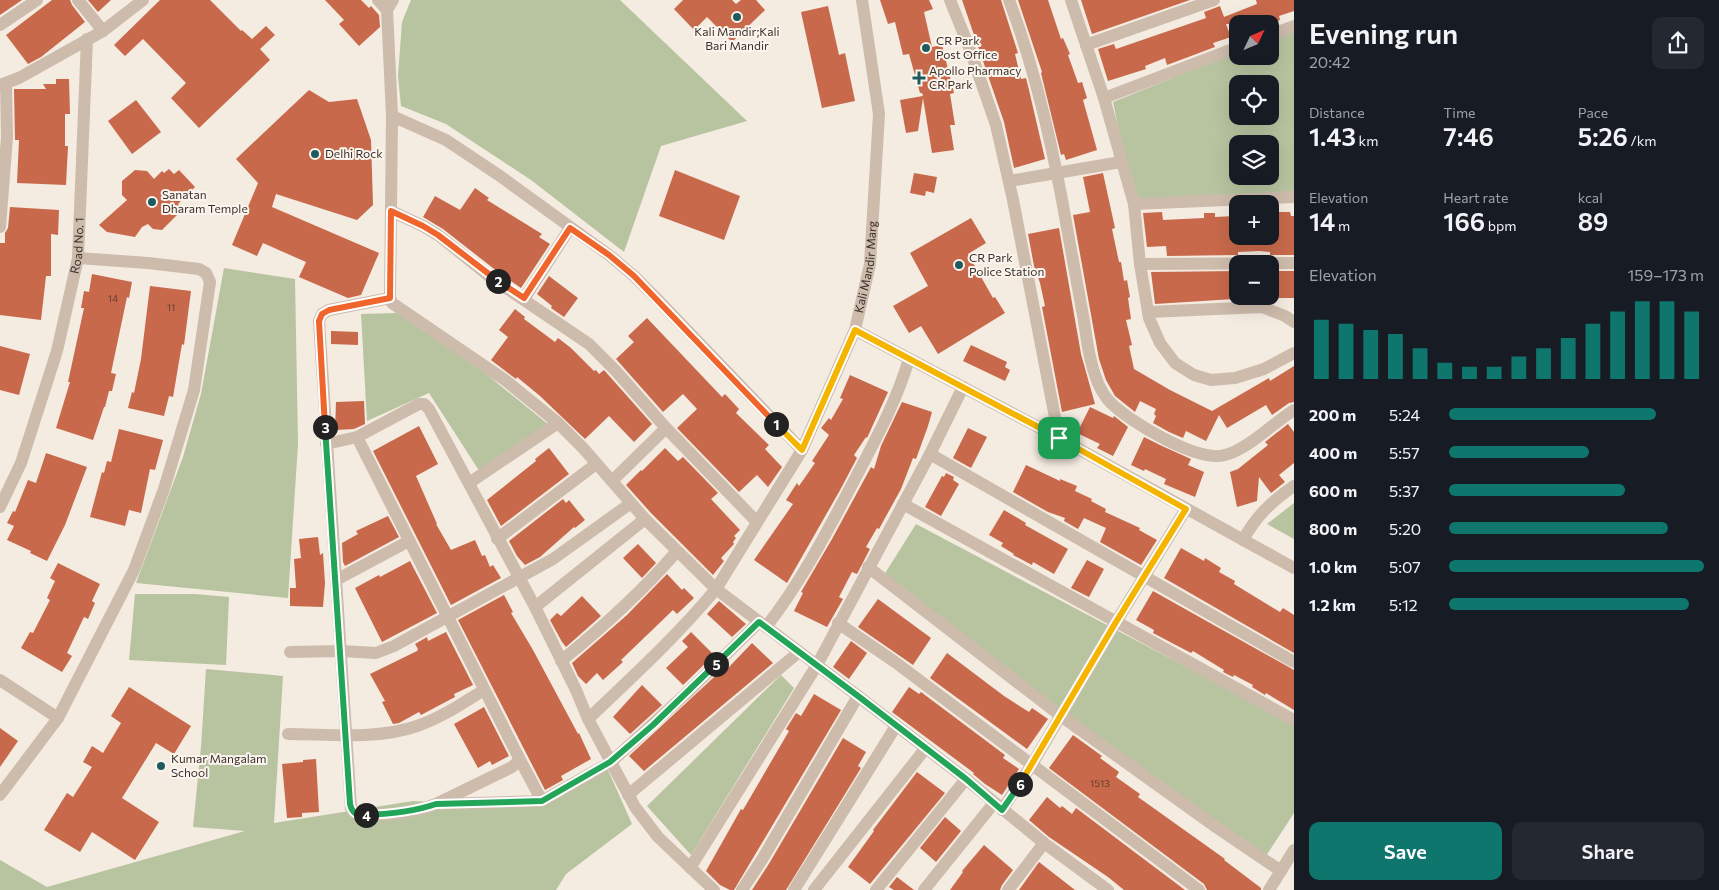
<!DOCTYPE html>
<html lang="en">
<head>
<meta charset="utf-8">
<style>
  :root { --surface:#171b24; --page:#242831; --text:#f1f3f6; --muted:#9ea1a6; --accent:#0f766e }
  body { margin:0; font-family:Commissioner,sans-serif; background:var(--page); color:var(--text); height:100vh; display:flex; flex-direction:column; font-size:19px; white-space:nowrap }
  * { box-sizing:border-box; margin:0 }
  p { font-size:16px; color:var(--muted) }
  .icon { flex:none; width:28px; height:28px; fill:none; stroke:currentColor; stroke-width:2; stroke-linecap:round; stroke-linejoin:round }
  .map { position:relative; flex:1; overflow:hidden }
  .details { display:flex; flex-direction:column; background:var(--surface); width:425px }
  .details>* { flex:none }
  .needle { width:32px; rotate:46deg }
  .controls { position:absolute; left:1229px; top:15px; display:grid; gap:10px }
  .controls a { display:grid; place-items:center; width:50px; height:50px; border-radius:10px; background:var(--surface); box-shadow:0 5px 20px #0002; font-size:25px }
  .pin { position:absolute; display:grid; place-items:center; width:42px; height:42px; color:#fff; margin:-21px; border-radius:10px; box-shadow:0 2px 8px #0006 }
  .km { position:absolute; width:25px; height:25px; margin:-12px; border-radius:50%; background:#222; color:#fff; font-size:14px; line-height:25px; text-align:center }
  .round { display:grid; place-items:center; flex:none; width:52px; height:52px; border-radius:10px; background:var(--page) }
  .headline { display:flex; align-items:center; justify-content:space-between; height:85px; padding:0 15px }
  h1 { font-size:28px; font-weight:600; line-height:38px }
  .figures { display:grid; grid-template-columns:repeat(3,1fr); gap:8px; height:85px; padding:5px 15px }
  .figures div { display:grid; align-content:center }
  .figures b { font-size:25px; font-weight:600 }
  .figures small { font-size:14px; font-weight:400 }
  .figures p { font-size:14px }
  .chart { height:140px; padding:10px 15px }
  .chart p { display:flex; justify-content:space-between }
  .chart svg { width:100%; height:90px; margin-top:5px; stroke:var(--accent); stroke-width:6 }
  .primary-button { display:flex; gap:10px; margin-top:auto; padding:10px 15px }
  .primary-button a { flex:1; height:58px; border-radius:10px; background:var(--accent); color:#fff; font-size:20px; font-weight:600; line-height:58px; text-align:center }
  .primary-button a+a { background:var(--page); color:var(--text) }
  ul { padding:0 15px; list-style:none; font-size:16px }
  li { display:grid; grid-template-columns:80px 60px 1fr; align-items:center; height:38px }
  li i { height:12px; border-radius:6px; background:var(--accent) }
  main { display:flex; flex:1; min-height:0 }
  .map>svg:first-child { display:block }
  .green { fill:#b8c4a0; fill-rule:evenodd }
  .building { fill:#c8694b }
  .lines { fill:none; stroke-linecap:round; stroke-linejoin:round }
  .minor { stroke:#cdbbac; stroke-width:12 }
  .tertiary { stroke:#cdbbac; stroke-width:12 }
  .split-1-casing { stroke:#fff; stroke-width:10 }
  .split-2-casing { stroke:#fff; stroke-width:10 }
  .split-3-casing { stroke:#fff; stroke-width:10 }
  .split-4-casing { stroke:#fff; stroke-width:10 }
  .split-5-casing { stroke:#fff; stroke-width:10 }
  .split-6-casing { stroke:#fff; stroke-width:10 }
  .split-7-casing { stroke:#fff; stroke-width:10 }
  .split-1 { stroke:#f5b400; stroke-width:6 }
  .split-2 { stroke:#f0652b; stroke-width:6 }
  .split-3 { stroke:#f0652b; stroke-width:6 }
  .split-4 { stroke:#22a559; stroke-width:6 }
  .split-5 { stroke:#22a559; stroke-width:6 }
  .split-6 { stroke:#22a559; stroke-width:6 }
  .split-7 { stroke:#f5b400; stroke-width:6 }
  .poi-dot { fill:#1f5a5e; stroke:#fbf5ee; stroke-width:2 }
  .labels { text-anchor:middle; stroke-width:4; stroke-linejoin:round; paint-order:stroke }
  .number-label { font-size:10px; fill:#5e3e33 }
  .poi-label { font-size:12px; fill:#3b302b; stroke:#fbf5ee; text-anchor:start }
  .street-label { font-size:12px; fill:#3b302b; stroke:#fbf5ee }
</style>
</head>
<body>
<main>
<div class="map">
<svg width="1294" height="890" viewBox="0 0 1294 890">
  <rect width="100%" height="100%" fill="#f4ebe1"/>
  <g class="green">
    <polygon points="411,0 620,0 747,121 661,146 624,252 531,180 446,124 401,106 398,76 402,22"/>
    <path d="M1294,29V197L1134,204L1113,102L1237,52L1238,56H1270V39ZM1238,84H1270V116H1238ZM1238,144H1270V176H1238Z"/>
    <polygon points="224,268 295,279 298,444 288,598 136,583 183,457 201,394"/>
    <polygon points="397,313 475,365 549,425 480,472 429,393 367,421 361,314"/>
    <polygon points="1294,503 1294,539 1267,524"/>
    <polygon points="916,524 1294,724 1294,813 1262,862 884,575"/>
    <polygon points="135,594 195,594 229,597 226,665 129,660"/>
    <polygon points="206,669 283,676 274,823 413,801 519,807 608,770 632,824 566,874 556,890 0,890 0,860 47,887 245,831 193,827 201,747"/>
    <polygon points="781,675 794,688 691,855 647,806"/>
  </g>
  <g class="building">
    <polygon points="0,0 22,0 0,15"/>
    <polygon points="52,0 70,0 72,5 85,22 41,57 28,64 6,35"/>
    <polygon points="88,0 111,0 98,12"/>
    <polygon points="160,0 210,0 241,31 242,30 252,39 266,26 275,35 260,49 270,60 199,128 171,98 186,83 143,39 125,56 114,45"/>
    <polygon points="325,0 361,0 369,8 371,6 379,15 380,27 359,46 339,24 344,20"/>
    <polygon points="683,0 732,0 736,4 741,0 756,0 765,10 732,42 707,17 694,30 674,9"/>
    <polygon points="880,0 929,0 933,9 924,12 932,47 942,45 954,93 950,94 955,125 950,125 954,150 932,153 923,98 918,131 906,133 900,100 923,96 922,93 920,93 909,54 903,55 895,22 888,24"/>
    <polygon points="962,0 1001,0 1018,53 1015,54 1021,79 1026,78 1029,90 1045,159 1014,168 1004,122"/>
    <polygon points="1018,0 1048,0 1061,39 1063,38 1070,54 1068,55 1078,83 1082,82 1087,98 1083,100 1097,150 1066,160 1064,154 1061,155 1041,73 1042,72"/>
    <polygon points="1081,0 1190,0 1092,34"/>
    <polygon points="1256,0 1294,0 1294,11 1279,16 1280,20 1271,24 1226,24 1231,37 1213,43 1215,47 1167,65 1165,58 1145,66 1146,69 1108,81 1098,49 1114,44 1116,49 1206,18 1204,12 1220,6 1224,17 1257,4"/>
    <polygon points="828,6 839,55 845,53 855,101 822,108 801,12"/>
    <polygon points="56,79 69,79 70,114 65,114 65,146 68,146 66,185 17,183 19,140 15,140 14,89 46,89 43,84 56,84"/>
    <polygon points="309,90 329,102 357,99 371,140 373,205 357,220 276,194 272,207 379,253 361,295 348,298 299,277 306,262 263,243 257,256 232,245 258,183 236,159"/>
    <polygon points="136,100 161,132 132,154 108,121"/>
    <polygon points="169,169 174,174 179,170 195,187 178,204 183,209 162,230 153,229 148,224 142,227 135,237 107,232 99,225 127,200 122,195 122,181 135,170 147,171 154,179 162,171 164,173"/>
    <polygon points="675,170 740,196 724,240 659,216"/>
    <polygon points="914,173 937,177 934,193 926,191 925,196 910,193"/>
    <polygon points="1103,173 1115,228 1112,229 1119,262 1121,262 1124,281 1127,280 1130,297 1128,298 1131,319 1126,320 1132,345 1129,346 1134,369 1170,390 1212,411 1269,378 1270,381 1294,366 1294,402 1289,403 1272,415 1266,405 1227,428 1219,415 1206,441 1186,431 1183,438 1169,432 1153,423 1156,416 1154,414 1156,409 1140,401 1135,412 1115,396 1106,380 1099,359 1073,215 1090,212 1083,177"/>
    <polygon points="475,188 489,198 487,200 542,234 539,237 550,244 521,288 498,272 443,229 423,217 435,196 460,210"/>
    <polygon points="10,207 59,210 58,235 51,234 51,276 46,276 41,320 0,315 0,243 5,243 5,233 8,228"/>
    <polygon points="1162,212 1163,220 1204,218 1204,213 1215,213 1215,217 1236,216 1237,236 1270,236 1270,220 1277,220 1277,212 1290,212 1291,216 1294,216 1294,255 1270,255 1270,252 1259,251 1238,252 1238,255 1167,256 1166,246 1147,247 1143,213"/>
    <polygon points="971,218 986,243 968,254 993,298 995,297 1005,313 938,354 921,326 909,333 893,306 928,286 910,253"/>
    <polygon points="1059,228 1081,354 1095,404 1062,412 1042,307 1045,306 1040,283 1036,271 1035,271 1028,234"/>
    <polygon points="1238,271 1238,296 1234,297 1234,299 1155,304 1151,272"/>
    <polygon points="1270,271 1294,271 1294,298 1271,298"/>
    <polygon points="92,274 132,282 129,298 127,297 111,373 116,374 112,391 109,391 105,407 104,407 93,440 56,428 70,382 68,382 84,308 81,308 84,291 89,292"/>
    <polygon points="549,276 578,298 564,317 551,308 552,306 537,294"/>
    <polygon points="150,286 191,291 184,345 182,344 173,397 169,396 164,416 128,408 132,392 134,393 141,359"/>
    <polygon points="515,309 525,317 524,319 555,342 558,338 571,348 594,371 596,370 599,374 604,370 652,424 634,442 609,416 585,439 540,396 517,377 516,379 491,360 508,337 499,330"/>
    <polygon points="647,318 722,397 725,394 739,409 736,413 769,445 765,449 782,467 768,487 757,475 739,492 677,428 697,409 683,394 663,412 616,359 634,342 628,336"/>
    <polygon points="331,331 358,332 358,345 331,344"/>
    <polygon points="971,345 1007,362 1005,367 1010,370 1005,381 963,361"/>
    <polygon points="0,346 30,354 19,395 0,390"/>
    <polygon points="850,375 888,392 867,438 866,437 854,455 857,458 839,492 787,583 754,560 793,504 786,500 797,483 799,486 815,463 812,461 829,435 821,428 829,418 831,420 843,399 840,398"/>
    <polygon points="364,401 365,424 354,429 335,430 336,402"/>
    <polygon points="902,402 932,412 928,426 916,459 913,458 901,489 879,529 877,528 866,547 870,549 857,574 852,572 839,597 843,599 827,627 794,611 803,593 801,592 832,539 871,467 874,469 881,446"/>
    <polygon points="1090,407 1113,418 1114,416 1128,427 1113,456 1097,448 1100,444 1077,433"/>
    <polygon points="1288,424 1294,432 1294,463 1279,475 1285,482 1271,493 1259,477 1257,501 1237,507 1230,472 1238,469 1268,445 1265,442"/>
    <polygon points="419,426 438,464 416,476 437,524 436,524 451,550 475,540 482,556 485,555 490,567 493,565 501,578 451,605 373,451"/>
    <polygon points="968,428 987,437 971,468 953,458"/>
    <polygon points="119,429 163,440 155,470 150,469 141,513 129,510 125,526 90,517 102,472 104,473 107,461 111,462"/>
    <polygon points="1144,437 1162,446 1191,459 1188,465 1204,472 1195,497 1164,484 1166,479 1145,469 1144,471 1131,465"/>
    <polygon points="549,448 569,474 501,526 487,500 536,461 535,459"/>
    <polygon points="665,448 678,461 683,457 718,493 711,499 740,530 734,536 736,538 733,542 734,544 721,558 724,561 713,575 651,513 626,485 641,470 642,471"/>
    <polygon points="46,453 87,467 65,525 47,561 30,553 31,551 7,540 14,526 7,523 13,511 15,512 28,480 36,483"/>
    <polygon points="1026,465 1060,481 1060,479 1077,486 1075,491 1092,499 1091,501 1106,509 1105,512 1140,528 1139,530 1157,540 1141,565 1100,542 1106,528 1084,518 1078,529 1064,521 1065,518 1048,512 1013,492"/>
    <polygon points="946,473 954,477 953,480 959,484 941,516 925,507 942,476 944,477"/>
    <polygon points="563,499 566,503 569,500 585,520 575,528 574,527 540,557 525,565 517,556 509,541"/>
    <polygon points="1004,510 1026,523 1025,525 1068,549 1054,574 1033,562 1032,565 1013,555 1014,554 1001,546 1003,543 989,535"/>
    <polygon points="388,516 399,537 345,566 343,562 342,543 358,534 356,531"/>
    <polygon points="318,537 320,555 323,553 325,583 323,607 290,606 290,588 296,588 294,559 301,558 299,539"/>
    <polygon points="638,544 656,563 642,578 623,558"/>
    <polygon points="1181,548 1204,561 1205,558 1221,568 1219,572 1235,581 1234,584 1280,612 1283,608 1294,615 1294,653 1164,578"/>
    <polygon points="1087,560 1104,569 1089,597 1071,588"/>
    <polygon points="410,561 437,613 382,642 355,588 379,575 380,577"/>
    <polygon points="58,563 100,584 92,601 95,603 88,619 84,617 67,653 72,656 62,672 21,648 30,632 33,633 50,600 47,598 55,581 50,578"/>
    <polygon points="667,574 682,590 684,588 694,598 677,614 673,610 621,660 623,662 603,680 597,673 586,684 578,676 572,663 627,615"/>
    <polygon points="1153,591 1294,670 1294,710 1266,693 1265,695 1252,687 1253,685 1234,675 1233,677 1223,672 1224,670 1193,651 1191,653 1153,633 1154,630 1136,620"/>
    <polygon points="504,595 513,612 511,613 533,650 578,734 579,733 591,759 561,776 563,780 545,790 458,620"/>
    <polygon points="582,596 601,616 566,647 562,642 550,620 557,613 561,616"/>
    <polygon points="878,599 931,638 913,665 858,627"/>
    <polygon points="719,601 746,624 732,637 707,614"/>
    <polygon points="446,632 473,685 454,694 455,697 421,715 419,712 399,723 393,724 382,702 385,701 370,674 417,651 418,649 415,644 427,637 428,641"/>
    <polygon points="691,632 714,655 683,685 666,668 688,647 682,641"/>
    <polygon points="851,641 867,653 849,679 833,667"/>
    <polygon points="752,643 773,663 644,771 629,756 726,666 728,668"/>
    <polygon points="947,653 1004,696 1029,712 1032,708 1048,719 1027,749 930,678"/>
    <polygon points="642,685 662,705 630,734 613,717"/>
    <polygon points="129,687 191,726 174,754 156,743 122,798 159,822 135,860 92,832 80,852 44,830 67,793 73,797 92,767 83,762 92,746 103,753 121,723 111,716"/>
    <polygon points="909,687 919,694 921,692 1005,755 1003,758 1019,769 1002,795 985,784 973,774 974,773 892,712"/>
    <polygon points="814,694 841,710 734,890 730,890 720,885 706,871 741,809 743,810 789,731 786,729 796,713 801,716"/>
    <polygon points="484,707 509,756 492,765 490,761 478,768 454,724"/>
    <polygon points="0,728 18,741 0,767"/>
    <polygon points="1073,735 1102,756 1100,758 1119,772 1116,777 1140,794 1138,797 1225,859 1224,860 1261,888 1261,890 1207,890 1204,884 1049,768"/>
    <polygon points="843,738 866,752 858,766 861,768 786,890 752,890 770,862"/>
    <polygon points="316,759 319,812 302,813 302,817 287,818 282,764 303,762 303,760"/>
    <polygon points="917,772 945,793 870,884 848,867 874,831 873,830"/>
    <polygon points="1047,797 1060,808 1062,806 1072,814 1076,808 1185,890 1124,890 1108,877 1049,837 1029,820"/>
    <polygon points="945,817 961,831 936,862 920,848"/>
    <polygon points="984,845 1013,870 1002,885 1000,890 950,890 963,872 962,871"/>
    <polygon points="1039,862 1075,890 1019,890"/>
    <polygon points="897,877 914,890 894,890 889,887"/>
  </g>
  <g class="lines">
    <g class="minor">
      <polyline points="78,0 103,31"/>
      <polyline points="378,0 387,10"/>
      <polyline points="950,0 969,47 996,125 1013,200 1059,438"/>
      <path d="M1009,0C1038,77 1055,158 1069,239C1074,266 1079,293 1084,321C1087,342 1090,364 1098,383C1101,390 1106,398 1111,403C1130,422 1198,463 1225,455C1247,450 1273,423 1294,410"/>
      <polyline points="1071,0 1104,98 1134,204 1140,264 1149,318 1160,343 1175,363 1194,375 1211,380 1235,378 1264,369 1294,353"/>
      <polyline points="0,25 37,0"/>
      <polyline points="1270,35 1294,26"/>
      <polyline points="1086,45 1214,0"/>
      <polyline points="1104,98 1238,47"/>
      <polyline points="392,116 446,140 500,176 609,255 634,276 659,301 802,450"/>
      <polyline points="1009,181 1121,162"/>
      <polyline points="1134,204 1294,197"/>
      <polyline points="391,211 423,226 438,235 493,279 589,344 615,370 666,428 757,522"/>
      <polyline points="0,227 7,137 6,83"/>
      <polyline points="1140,264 1294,263"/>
      <polyline points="524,299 570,228"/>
      <polyline points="1148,312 1262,307 1285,316 1294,322"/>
      <polyline points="855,330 1059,438 1294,568"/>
      <polyline points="357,437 419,404 424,404 429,409 535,607 576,690 588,719 635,807 658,837 714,890"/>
      <polyline points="326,444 357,437 519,758 519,761 512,767 436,804 419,810 397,814 362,816 353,812 351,808 319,321 322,314 329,310 390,298"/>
      <polyline points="930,454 1294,662"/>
      <polyline points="612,481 666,428"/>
      <polyline points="469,483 558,423"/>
      <polyline points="903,504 1294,720"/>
      <polyline points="497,539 596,464"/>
      <path d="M1243,540C1257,515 1271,502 1294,486"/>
      <polyline points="868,567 1061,716 1216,827 1281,871"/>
      <polyline points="336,580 409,541"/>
      <polyline points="535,607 645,519"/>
      <polyline points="838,623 895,662 1199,890"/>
      <path d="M766,627C802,581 829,528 856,477C876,439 897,400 909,359"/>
      <polyline points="290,652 341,651 376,653 394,646 553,559 631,503"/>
      <path d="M561,661C603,627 642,592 677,551"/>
      <polyline points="0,680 58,718"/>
      <path d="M588,719C632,677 677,636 716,589"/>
      <path d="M288,734C330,734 377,740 417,726C441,718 463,703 484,690"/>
      <polyline points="519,758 542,801"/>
      <polyline points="0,795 58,718 134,570 164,489 194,390 210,282 206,273 199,269 148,263 78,258"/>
      <polyline points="628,795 799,652"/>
      <polyline points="440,804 542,801 611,762 689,691 759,622"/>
      <polyline points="1002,810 1031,766 1116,622 1186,509"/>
      <polyline points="690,868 817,665 930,454 963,387"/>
      <polyline points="742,890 763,858 858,696"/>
      <polyline points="794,890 896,726"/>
      <polyline points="814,890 925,749"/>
      <polyline points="876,890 966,779"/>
      <polyline points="924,890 994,803"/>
      <polyline points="1008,890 1044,843"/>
      <polyline points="1269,890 1294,850"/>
    </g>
    <g class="tertiary">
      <polyline points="393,0 387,10 392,116 390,298 392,303 505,380 558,423 583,448 645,519 716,589 858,696 966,779 1044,843 1108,890"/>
      <polyline points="0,85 19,78 103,31 143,0"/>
      <path id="s1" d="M0,507L21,463L57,351L78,258L87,39"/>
      <path id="s2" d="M716,589L802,450L855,330L870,264L879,114L862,0"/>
    </g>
  </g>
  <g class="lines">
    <g class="split-1-casing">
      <polyline id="split-1" points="776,424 802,450 855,330 1059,438"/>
    </g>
    <g class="split-2-casing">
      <polyline id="split-2" points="498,281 524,298 570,228 609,255 634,276 776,424"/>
    </g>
    <g class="split-3-casing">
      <polyline id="split-3" points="325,427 319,321 322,314 329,310 390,298 391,211 423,226 438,235 498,281"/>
    </g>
    <g class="split-4-casing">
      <path id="split-4" d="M325,427L350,804C352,813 357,816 366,815"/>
    </g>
    <g class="split-5-casing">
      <path id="split-5" d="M366,815C390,814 413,812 436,804L542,801L610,762L653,725L716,664"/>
    </g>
    <g class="split-6-casing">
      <polyline id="split-6" points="716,664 759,622 858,696 966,779 1002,810 1020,784"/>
    </g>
    <g class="split-7-casing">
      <polyline id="split-7" points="1020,784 1116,622 1186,509 1059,438"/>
    </g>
    <use href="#split-1" class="split-1"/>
    <use href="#split-2" class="split-2"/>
    <use href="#split-3" class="split-3"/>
    <use href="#split-4" class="split-4"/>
    <use href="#split-5" class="split-5"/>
    <use href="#split-6" class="split-6"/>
    <use href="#split-7" class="split-7"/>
  </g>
  <g class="poi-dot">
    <circle cx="737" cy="17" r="5"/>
    <circle cx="926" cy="48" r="5"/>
    <path d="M916.5 70.5h5v5h5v5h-5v5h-5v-5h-5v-5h5z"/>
    <circle cx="315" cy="154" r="5"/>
    <circle cx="152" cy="202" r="5"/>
    <circle cx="959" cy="265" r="5"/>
    <circle cx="161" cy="766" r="5"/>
  </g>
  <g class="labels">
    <g class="number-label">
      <text x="113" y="302">14</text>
      <text x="171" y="311">11</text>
      <text x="1100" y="787">1513</text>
    </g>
    <g class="poi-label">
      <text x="737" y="36" text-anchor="middle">Kali Mandir;Kali<tspan x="737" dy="14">Bari Mandir</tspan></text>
      <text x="936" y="45">CR Park<tspan x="936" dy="14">Post Office</tspan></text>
      <text x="929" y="75">Apollo Pharmacy<tspan x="929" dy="14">CR Park</tspan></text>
      <text x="325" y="158">Delhi Rock</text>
      <text x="162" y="199">Sanatan<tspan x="162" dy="14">Dharam Temple</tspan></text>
      <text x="969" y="262">CR Park<tspan x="969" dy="14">Police Station</tspan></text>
      <text x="171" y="763">Kumar Mangalam<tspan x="171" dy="14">School</tspan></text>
    </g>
    <g class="street-label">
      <text dy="4" stroke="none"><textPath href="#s1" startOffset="274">Road No. 1</textPath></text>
      <text dy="4" stroke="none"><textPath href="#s2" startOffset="359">Kali Mandir Marg</textPath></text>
    </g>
  </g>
</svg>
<div class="controls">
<a><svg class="needle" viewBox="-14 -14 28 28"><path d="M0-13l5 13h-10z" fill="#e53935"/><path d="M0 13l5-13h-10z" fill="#9ea1a6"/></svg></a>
<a><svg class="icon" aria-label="locate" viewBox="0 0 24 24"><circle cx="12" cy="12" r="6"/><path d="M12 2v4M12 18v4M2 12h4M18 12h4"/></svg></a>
<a><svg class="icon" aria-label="layers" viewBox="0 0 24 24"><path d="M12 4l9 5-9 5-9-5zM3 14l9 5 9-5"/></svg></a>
<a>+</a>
<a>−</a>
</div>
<div class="pin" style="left:1059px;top:438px;background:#1e9e55"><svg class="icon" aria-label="arrive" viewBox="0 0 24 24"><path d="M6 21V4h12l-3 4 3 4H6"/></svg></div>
<b class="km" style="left:776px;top:424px">1</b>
<b class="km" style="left:498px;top:281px">2</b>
<b class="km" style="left:325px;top:427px">3</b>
<b class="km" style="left:366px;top:815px">4</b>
<b class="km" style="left:716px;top:664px">5</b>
<b class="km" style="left:1020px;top:784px">6</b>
</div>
<section class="details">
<div class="headline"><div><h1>Evening run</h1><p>20:42</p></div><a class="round"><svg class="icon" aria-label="share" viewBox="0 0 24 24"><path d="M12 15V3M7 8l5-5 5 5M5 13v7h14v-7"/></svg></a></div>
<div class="figures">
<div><p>Distance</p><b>1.43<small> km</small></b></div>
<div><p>Time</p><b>7:46</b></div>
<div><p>Pace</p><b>5:26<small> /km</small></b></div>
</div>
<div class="figures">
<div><p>Elevation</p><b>14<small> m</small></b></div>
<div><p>Heart rate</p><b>166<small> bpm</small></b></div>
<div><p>kcal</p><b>89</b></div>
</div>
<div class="chart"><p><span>Elevation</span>159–173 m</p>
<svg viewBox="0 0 160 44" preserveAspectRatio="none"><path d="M5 44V15M15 44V17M25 44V20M35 44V22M45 44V29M55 44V36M65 44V38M75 44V38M85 44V33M95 44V29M105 44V24M115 44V17M125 44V11M135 44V6M145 44V6M155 44V11"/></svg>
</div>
<ul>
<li><b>200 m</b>5:24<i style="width:81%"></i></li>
<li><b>400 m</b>5:57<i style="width:55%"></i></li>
<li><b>600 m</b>5:37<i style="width:69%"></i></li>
<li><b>800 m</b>5:20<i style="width:86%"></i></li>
<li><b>1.0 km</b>5:07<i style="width:100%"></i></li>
<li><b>1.2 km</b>5:12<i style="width:94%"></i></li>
</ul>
<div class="primary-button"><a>Save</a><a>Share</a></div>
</section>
</main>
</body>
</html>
